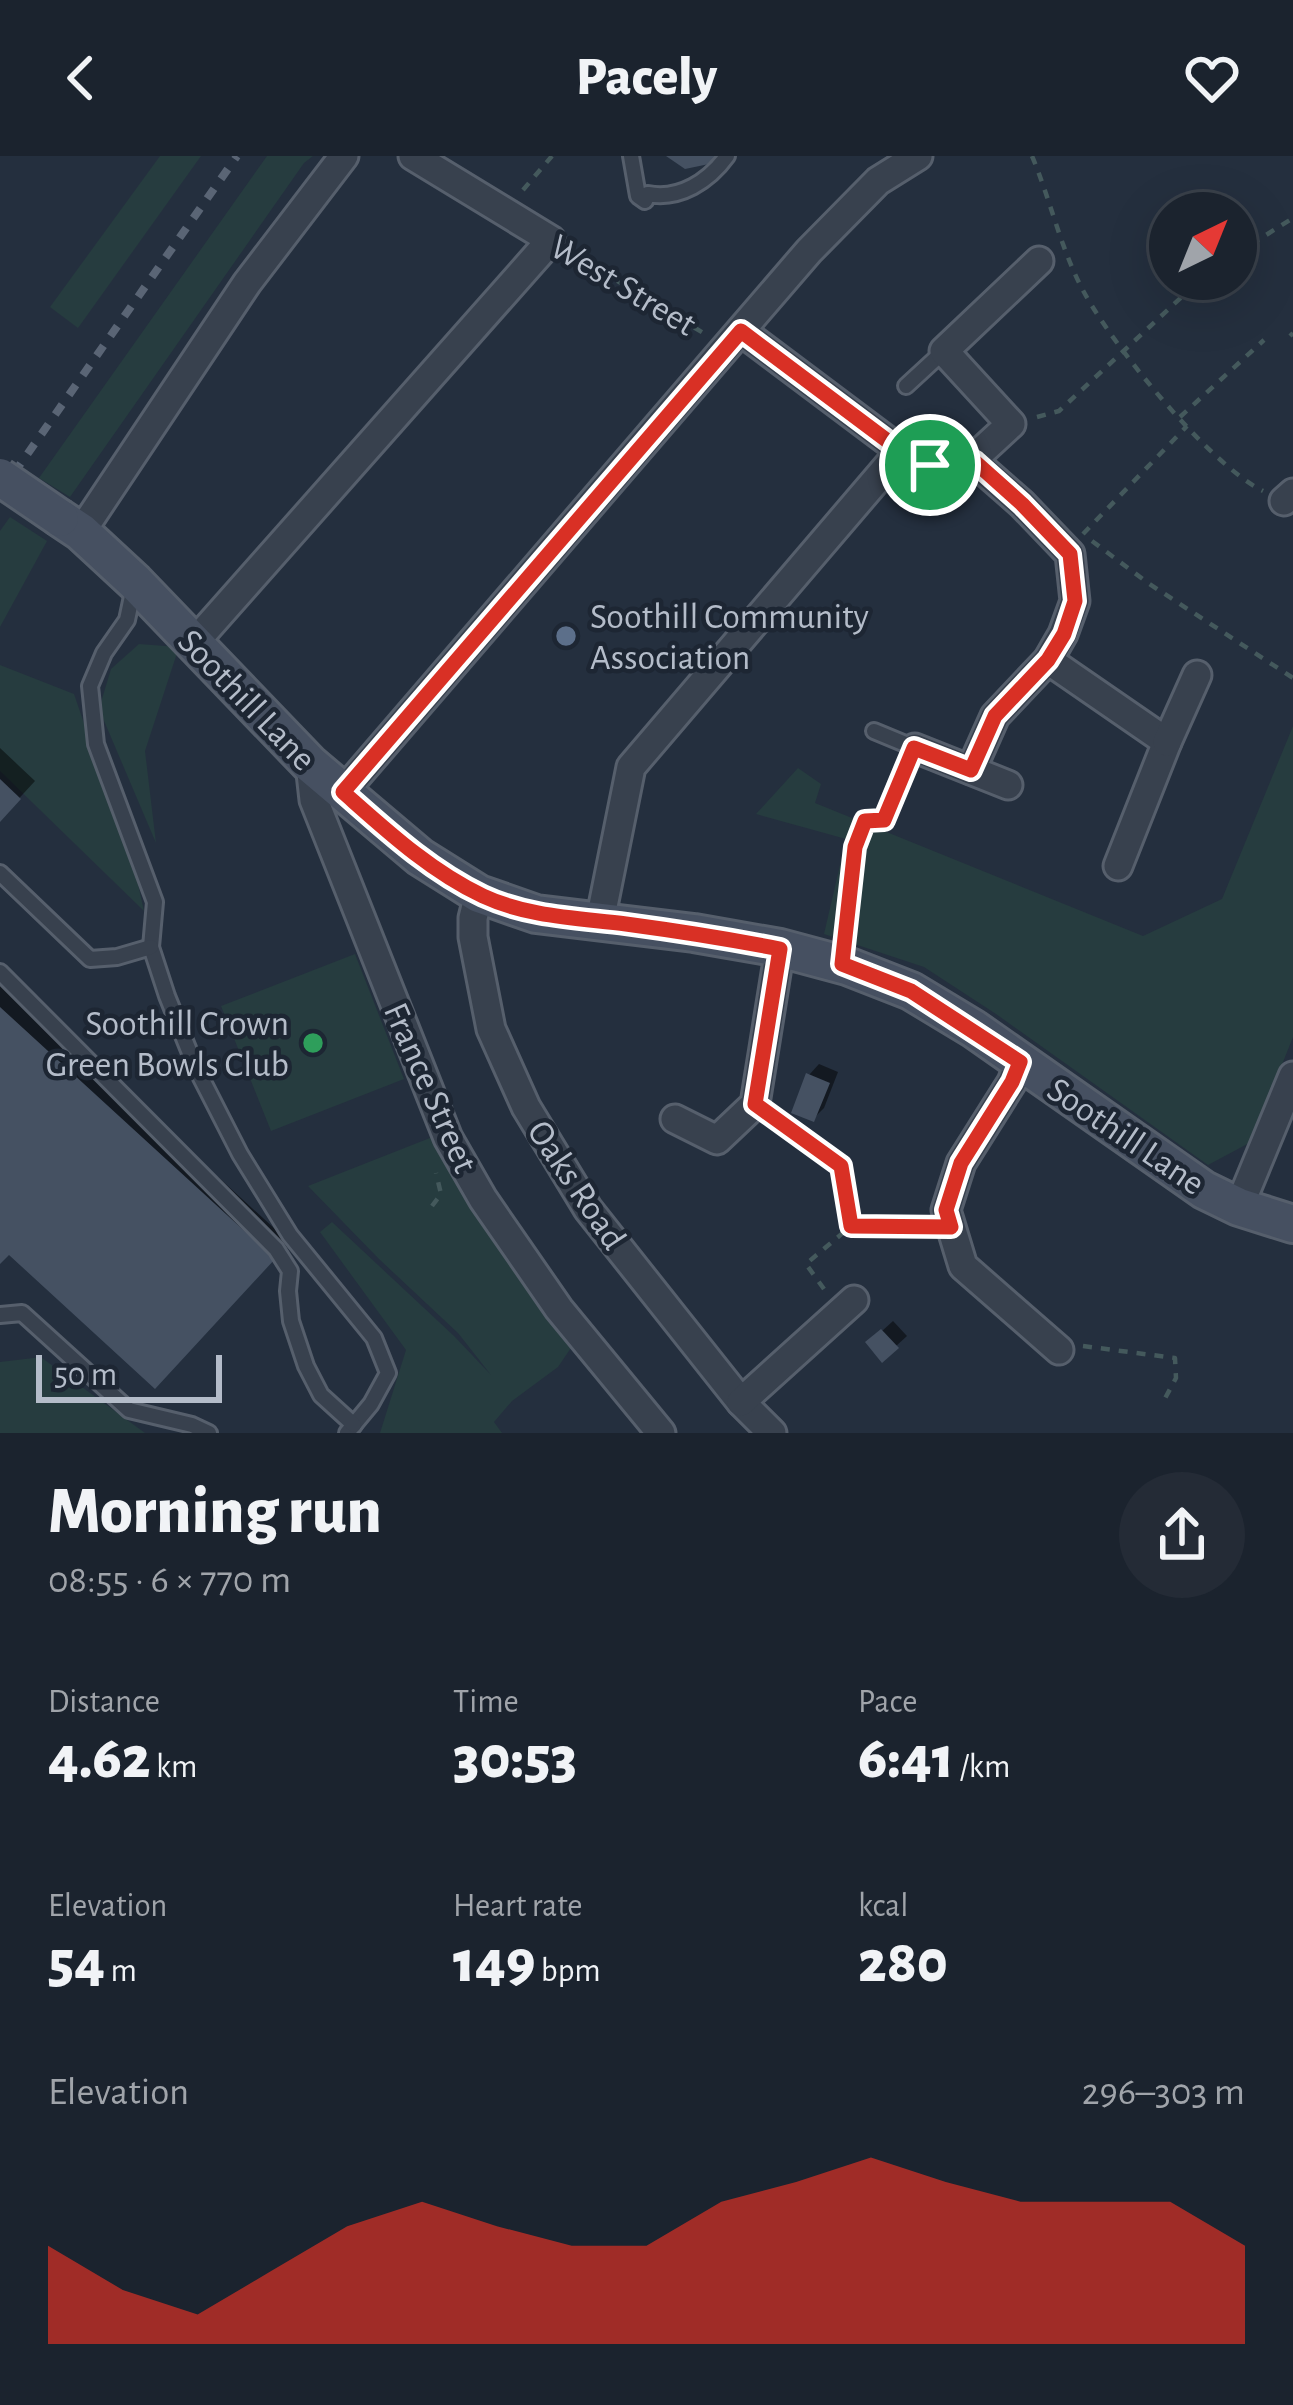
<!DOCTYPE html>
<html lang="en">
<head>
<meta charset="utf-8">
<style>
  :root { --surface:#1b232e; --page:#242b36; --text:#f1f3f6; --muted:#a0a4aa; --line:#39404a; --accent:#d93025 }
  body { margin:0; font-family:"Alegreya Sans",sans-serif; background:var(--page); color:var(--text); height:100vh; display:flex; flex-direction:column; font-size:45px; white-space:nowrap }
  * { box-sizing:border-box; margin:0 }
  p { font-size:39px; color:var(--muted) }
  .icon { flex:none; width:66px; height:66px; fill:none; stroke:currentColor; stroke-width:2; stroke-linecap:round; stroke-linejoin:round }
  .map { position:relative; height:1277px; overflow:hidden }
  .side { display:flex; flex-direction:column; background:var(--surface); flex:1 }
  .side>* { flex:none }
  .needle { width:78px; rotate:43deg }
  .buttons { position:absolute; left:1149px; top:36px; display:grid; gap:24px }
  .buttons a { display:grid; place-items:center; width:108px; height:108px; border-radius:50%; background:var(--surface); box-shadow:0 12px 48px #0002,0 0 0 3px var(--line); font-size:60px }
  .scale { position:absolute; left:36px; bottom:30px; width:186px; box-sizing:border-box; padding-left:12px; border:6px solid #b4bcc9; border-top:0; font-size:33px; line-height:42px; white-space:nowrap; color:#b4bcc9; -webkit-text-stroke:9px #1d2633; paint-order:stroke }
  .pin { position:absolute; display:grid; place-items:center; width:102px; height:102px; color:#fff; margin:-51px; border:6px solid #fff; border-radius:50%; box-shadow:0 3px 12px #0007 }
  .round { display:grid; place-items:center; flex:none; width:126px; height:126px; border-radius:63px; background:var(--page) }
  .overview { display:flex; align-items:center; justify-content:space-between; height:204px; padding:0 48px }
  h1 { font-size:66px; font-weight:800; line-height:90px }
  .metrics { display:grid; grid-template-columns:repeat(3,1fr); gap:18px; height:204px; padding:12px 48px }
  .metrics div { display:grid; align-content:center }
  .metrics b { font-size:60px; font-weight:800 }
  .metrics small { font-size:33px; font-weight:400 }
  .metrics p { font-size:33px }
  .chart { height:336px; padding:24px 48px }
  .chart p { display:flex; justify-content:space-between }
  .chart svg { width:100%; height:216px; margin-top:12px; fill:var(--accent); opacity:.7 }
  header { display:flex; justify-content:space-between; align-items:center; height:156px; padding:0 48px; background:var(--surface); font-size:54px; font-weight:800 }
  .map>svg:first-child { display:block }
  .green { fill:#263c3f }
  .shadow { fill:#0007 }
  .building { fill:#455162 }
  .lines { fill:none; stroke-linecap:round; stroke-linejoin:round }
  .lane-casing { stroke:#565f6c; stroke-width:20 }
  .street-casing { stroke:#565f6c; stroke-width:33 }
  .secondary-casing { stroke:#565f6c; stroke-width:42 }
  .path { stroke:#44595c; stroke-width:4.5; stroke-dasharray:9 9; stroke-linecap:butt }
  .lane { stroke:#38414e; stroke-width:14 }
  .street { stroke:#38414e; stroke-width:27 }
  .secondary { stroke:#465061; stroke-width:36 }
  .rail { stroke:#5a6575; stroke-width:8; stroke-dasharray:12 12; stroke-linecap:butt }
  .secondary-bridge-casing { stroke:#565f6c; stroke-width:42; stroke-linecap:butt }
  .secondary-bridge { stroke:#465061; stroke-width:36 }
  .route-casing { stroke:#fff; stroke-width:24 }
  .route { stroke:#d93025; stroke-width:15 }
  .service-dot { fill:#5c6f8a; stroke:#1d2633; stroke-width:4.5 }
  .leisure-dot { fill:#2e9e5b; stroke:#1d2633; stroke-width:4.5 }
  .labels { text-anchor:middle; stroke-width:9; stroke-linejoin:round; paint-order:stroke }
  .street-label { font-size:36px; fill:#b4bcc9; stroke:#1d2633 }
  .poi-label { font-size:36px; fill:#b4bcc9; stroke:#1d2633; text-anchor:start }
</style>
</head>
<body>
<header><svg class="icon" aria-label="back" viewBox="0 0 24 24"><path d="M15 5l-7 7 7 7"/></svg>Pacely<svg class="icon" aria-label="heart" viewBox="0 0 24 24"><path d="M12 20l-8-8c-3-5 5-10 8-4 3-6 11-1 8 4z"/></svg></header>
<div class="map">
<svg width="1293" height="1277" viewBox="0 0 1293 1277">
  <rect width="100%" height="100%" fill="#242f3e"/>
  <g class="green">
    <polygon points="160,0 201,0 78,172 50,151"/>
    <polygon points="267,0 313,0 304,7 70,341 39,322"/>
    <polygon points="10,361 47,385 0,471 0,375"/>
    <polygon points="139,488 179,491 145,595 156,687 99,553 111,513"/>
    <polygon points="0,509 74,538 136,719 144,755 0,615"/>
    <polygon points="1293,570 1293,881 1251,986 1208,1009 996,858 924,811 824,778 846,683 756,658 798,612 821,628 815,647 1143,780 1222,743"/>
    <polygon points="355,798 404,923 271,975 221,850"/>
    <polygon points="435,980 575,1186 558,1211 512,1245 494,1266 502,1277 380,1277 406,1194 320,1076 332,1066 454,1180 491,1219 458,1177 379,1103 308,1030"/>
    <polygon points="42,1201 42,1202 145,1277 0,1277 0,1206"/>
  </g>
  <g class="shadow">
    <polygon points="0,592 35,625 0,663"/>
    <polygon points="0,821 288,1085 171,1213 9,1096 0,1106"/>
    <polygon points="819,908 838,916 824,952 813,963 809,919"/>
    <polygon points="893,1165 907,1180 883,1202 869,1187"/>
  </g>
  <g class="building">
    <polygon points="666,0 716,0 709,8 685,13"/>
    <polygon points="0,623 21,643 0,666"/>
    <polygon points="0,851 275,1103 155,1233 9,1099 0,1108"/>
    <polygon points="806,917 830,927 814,966 791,957"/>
    <polygon points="881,1173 899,1192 882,1207 865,1186"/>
  </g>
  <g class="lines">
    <g class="lane-casing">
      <g id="lane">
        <path d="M631,0L638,40L645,45L648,38C680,44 709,25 727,0"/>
        <polyline points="906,230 944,195"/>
        <polyline points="134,431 127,464 104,497 90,530 96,588 155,746 151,791 167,840 196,912 240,998 290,1079 374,1182 388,1217 371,1248 347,1277"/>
        <polyline points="874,575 915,592"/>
        <polyline points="0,717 90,803 117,801 151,791"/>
        <polyline points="0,816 276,1093 290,1115 288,1135 291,1165 306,1210 321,1239 354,1269"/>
        <polyline points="0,1159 22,1157 129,1254 192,1269 209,1277"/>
      </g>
    </g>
    <g class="street-casing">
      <g id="street">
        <polyline points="741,175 901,295 930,309 960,315 1011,268 944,195 1039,105"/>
        <polyline points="1284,345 1293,337"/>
        <polyline points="81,376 247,127 344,0"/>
        <polyline points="193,488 551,84 413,0"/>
        <polyline points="1048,504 1167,586 1118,710"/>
        <polyline points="1167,586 1197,519"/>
        <polyline points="915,592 1008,629"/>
        <polyline points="310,608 314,644 448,982 483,1043 559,1153 661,1277"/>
        <polyline points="971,614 995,560 1048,504 1063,478 1075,445 1070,398 1022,348 973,305"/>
        <polyline points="343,636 809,95 878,25 918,0"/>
        <polyline points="479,738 473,762 473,781 491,873 526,951 588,1053 741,1246 772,1277"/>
        <polyline points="600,765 631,611 901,295"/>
        <polyline points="1020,906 1012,926 961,1007 946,1054 963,1110 1059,1194"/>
        <polyline points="675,963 717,984 755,948 780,792"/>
        <polyline points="1239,1051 1293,920"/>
        <polyline points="741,1246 854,1144"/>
      </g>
    </g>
    <g class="secondary-casing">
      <polyline id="secondary" points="60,362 81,376 135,426 310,608 420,701 479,738 536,758 694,777 780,792 847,810 911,835 974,873 1204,1034 1239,1051 1293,1068"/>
    </g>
    <g class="path">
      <path d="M1032,0C1051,45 1061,95 1085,138C1114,191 1210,309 1263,335"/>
      <polyline points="523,34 552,0"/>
      <polyline points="571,97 705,178"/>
      <polyline points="1236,98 1293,62"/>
      <polyline points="1290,180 1293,177"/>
      <polyline points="1037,261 1059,255 1201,123"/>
      <polyline points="1180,261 1264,184"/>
      <polyline points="1083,378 1187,270"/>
      <polyline points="1092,385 1148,427 1293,522"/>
      <polyline points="845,781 855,691 865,665 884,664 905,614"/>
      <polyline points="777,963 841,1010 851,1070 928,1071"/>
      <polyline points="432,1050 441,1038 436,1017"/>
      <polyline points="824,1133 806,1108 851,1070"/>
      <polyline points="1083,1190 1175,1202 1176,1222 1162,1248"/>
    </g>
    <use href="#lane" class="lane"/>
    <use href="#street" class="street"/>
    <use href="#secondary" class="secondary"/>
    <polyline class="rail" points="0,337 237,0"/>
    <g class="secondary-bridge-casing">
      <polyline id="secondary-bridge" points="0,321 60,362"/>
    </g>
    <use href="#secondary-bridge" class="secondary-bridge"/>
  </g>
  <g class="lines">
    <g class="route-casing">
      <path id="route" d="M741,175L901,295L930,309L960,315L974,305L1022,348L1070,398L1075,445L1064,478L1048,504L995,560L971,614L914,592L884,664L865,665L855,691L842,808L911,835L1020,906L1012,926L961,1007L946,1054L951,1071L851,1070L841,1010L755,948L780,793C729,783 678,775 626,768C578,762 528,761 483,740C430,715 386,674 343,636Z"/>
    </g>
    <use href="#route" class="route"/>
  </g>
  <circle class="service-dot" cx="566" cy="480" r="12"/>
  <circle class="leisure-dot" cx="313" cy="887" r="12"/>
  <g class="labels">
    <g class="street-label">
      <text transform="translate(624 128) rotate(31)" y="13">West Street</text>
      <text transform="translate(248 543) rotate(46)" y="13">Soothill Lane</text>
      <text transform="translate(432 931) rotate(66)" y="13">France Street</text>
      <text transform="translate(1127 979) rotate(34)" y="13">Soothill Lane</text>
      <text transform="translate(578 1028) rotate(56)" y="13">Oaks Road</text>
    </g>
    <g class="poi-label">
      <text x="590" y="472">Soothill Community<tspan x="590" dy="41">Association</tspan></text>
      <text x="289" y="879" text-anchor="end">Soothill Crown<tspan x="289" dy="41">Green Bowls Club</tspan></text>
    </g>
  </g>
</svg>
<div class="buttons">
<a><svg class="needle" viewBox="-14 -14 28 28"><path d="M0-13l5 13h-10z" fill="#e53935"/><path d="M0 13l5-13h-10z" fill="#a0a4aa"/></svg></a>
</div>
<div class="scale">50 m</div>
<div class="pin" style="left:930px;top:309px;background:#1e9e55"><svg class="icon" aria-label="arrive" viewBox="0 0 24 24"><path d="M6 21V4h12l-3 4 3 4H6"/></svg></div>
</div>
<section class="side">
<div class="overview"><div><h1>Morning run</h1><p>08:55 · 6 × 770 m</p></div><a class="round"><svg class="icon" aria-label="share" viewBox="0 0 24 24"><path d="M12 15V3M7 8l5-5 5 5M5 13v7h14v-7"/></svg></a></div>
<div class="metrics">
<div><p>Distance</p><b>4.62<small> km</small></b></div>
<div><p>Time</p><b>30:53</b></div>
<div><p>Pace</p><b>6:41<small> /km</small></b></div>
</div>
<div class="metrics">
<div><p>Elevation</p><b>54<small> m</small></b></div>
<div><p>Heart rate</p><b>149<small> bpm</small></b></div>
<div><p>kcal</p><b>280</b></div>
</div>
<div class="chart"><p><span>Elevation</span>296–303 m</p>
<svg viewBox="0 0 160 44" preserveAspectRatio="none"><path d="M0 44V24L10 33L20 38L30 29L40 20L50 15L60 20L70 24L80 24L90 15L100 11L110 6L120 11L130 15L140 15L150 15L160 24V44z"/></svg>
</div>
</section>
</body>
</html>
